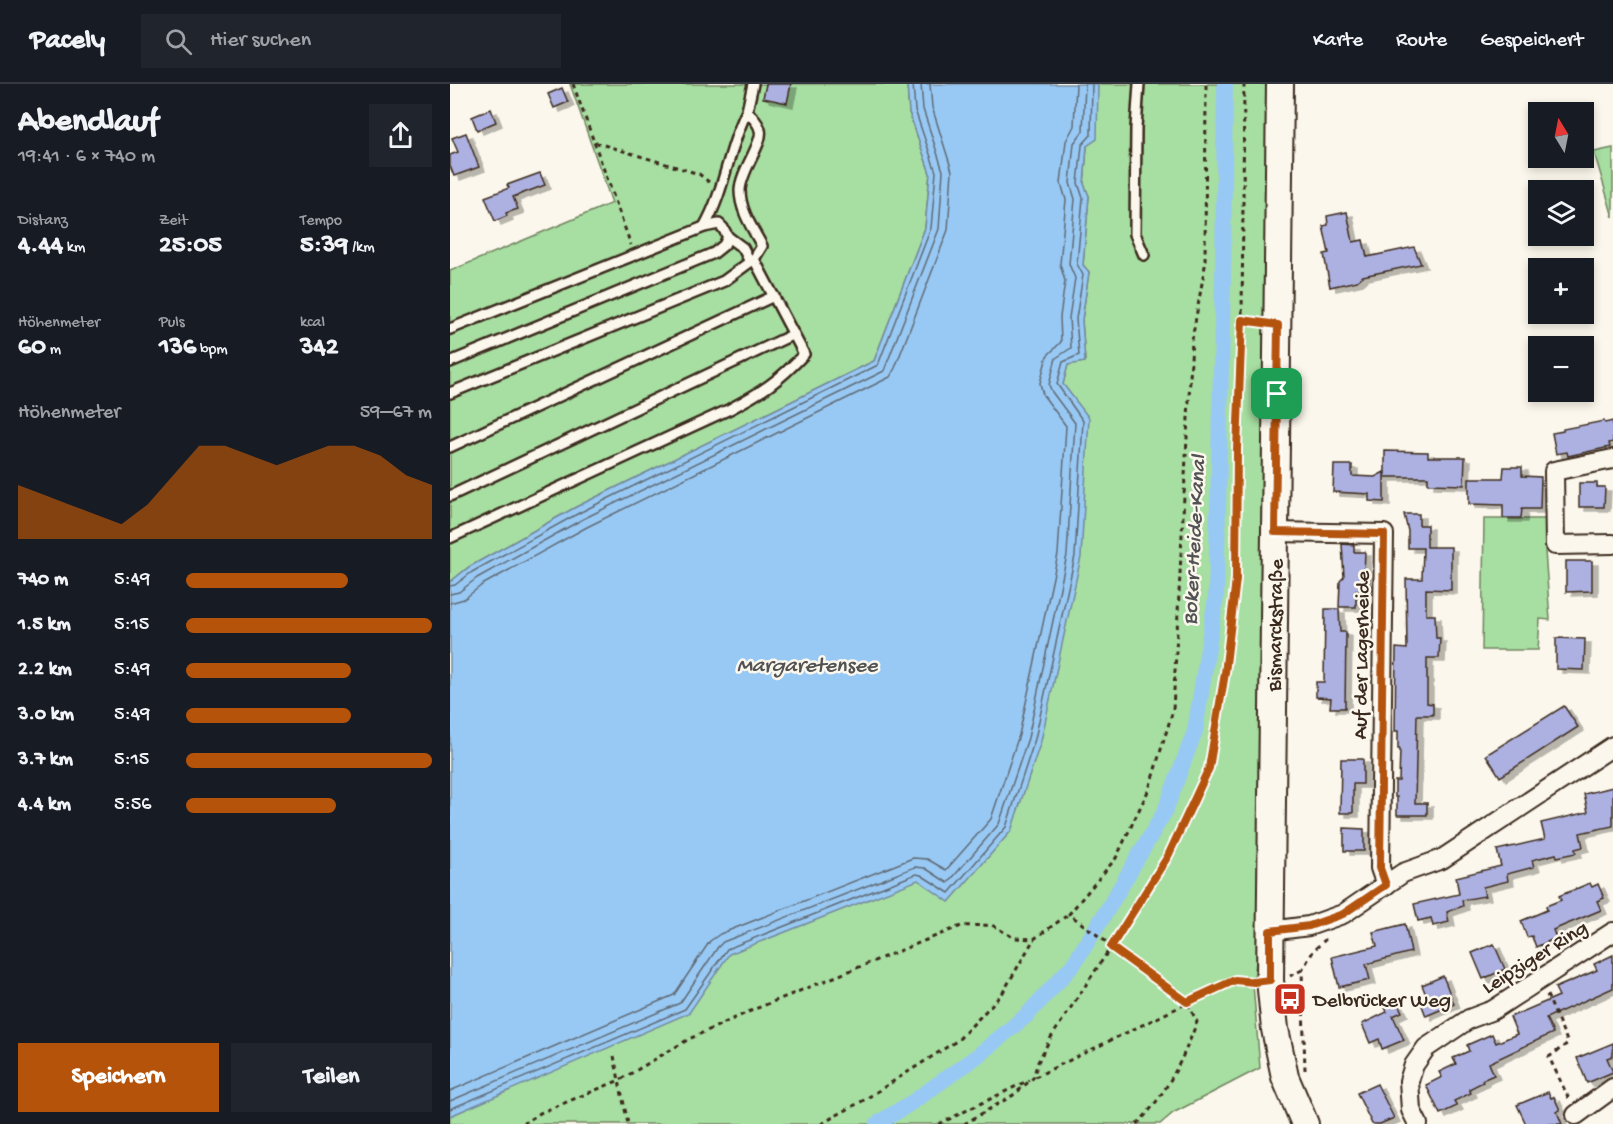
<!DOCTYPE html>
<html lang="de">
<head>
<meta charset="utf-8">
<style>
  :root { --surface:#171b24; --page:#20242c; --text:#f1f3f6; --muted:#9ea1a6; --line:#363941; --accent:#b45309 }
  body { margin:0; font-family:"Gochi Hand",sans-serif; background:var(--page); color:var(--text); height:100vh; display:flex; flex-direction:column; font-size:22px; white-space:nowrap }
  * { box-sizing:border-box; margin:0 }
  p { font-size:20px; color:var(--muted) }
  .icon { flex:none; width:33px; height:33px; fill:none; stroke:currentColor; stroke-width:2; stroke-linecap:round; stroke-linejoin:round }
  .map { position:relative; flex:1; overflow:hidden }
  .panel { display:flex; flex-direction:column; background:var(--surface); width:450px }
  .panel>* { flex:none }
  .needle { width:39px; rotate:350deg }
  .controls { position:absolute; left:1078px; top:18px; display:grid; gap:12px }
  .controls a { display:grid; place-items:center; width:66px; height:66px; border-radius:0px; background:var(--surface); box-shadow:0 3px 9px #0003; font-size:30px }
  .pin { position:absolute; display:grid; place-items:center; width:51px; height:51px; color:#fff; margin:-26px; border-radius:12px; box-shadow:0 3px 9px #0006 }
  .round { display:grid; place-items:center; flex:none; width:63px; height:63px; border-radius:0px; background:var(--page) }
  .summary { display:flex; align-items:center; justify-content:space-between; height:102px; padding:0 18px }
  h1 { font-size:33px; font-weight:800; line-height:45px }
  .figures { display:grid; grid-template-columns:repeat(3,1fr); gap:9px; height:102px; padding:6px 18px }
  .figures div { display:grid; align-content:center }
  .figures b { font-size:26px; font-weight:800 }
  .figures small { font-size:16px; font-weight:400 }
  .figures p { font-size:16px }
  .chart { height:168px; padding:12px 18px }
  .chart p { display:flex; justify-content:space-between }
  .chart svg { width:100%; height:108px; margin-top:6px; fill:var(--accent); opacity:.7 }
  .cta { display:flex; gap:12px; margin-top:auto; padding:12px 18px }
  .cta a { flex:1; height:69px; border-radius:0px; background:var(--accent); color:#fff; font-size:24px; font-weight:800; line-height:69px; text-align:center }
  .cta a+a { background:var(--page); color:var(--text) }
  ul { padding:0 18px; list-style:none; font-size:20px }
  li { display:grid; grid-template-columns:96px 72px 1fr; align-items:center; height:45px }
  li i { height:15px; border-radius:8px; background:var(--accent) }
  header { display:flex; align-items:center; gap:36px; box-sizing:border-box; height:84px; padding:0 30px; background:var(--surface); border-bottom:2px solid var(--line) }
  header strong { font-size:28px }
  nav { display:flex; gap:33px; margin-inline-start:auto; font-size:21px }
  .search { width:420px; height:54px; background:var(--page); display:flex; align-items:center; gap:15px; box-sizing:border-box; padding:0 21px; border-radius:0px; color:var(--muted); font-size:22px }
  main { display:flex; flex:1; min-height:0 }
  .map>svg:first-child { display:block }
  .green { fill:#a7dea1; stroke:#718460; stroke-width:1.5 }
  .water { fill:#98c9f4; stroke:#73899e; stroke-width:1.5 }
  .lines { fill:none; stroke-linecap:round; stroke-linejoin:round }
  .shore { stroke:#606a74; stroke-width:1.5 }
  .canal { stroke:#98c9f4; stroke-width:16 }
  .building { fill:#adb1e2; stroke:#3b2a1e; stroke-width:1.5; filter:url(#shadow) }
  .service-casing { stroke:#3b2a1e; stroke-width:14 }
  .minor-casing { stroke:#3b2a1e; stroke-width:22 }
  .secondary-casing { stroke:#3b2a1e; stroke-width:30 }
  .path { stroke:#3b2a1e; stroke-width:3; stroke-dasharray:4.5 4.5; stroke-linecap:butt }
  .service { stroke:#fbf7ec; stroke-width:9 }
  .minor { stroke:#fbf7ec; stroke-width:18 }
  .secondary { stroke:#fbf7ec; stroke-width:26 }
  .route-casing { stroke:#fff; stroke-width:12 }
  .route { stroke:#b45309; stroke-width:8 }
  .labels { text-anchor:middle; stroke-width:5; stroke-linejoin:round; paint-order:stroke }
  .street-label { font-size:21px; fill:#3b2a1e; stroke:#fbf7ec }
  .poi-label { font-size:21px; fill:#3b2a1e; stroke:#fbf7ec; text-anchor:start }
  .water-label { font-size:22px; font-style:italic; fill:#525254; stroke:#fbf7ec }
</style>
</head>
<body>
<header>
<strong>Pacely</strong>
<div class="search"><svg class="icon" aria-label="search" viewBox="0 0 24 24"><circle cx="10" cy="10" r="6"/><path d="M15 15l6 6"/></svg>Hier suchen</div>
<nav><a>Karte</a><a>Route</a><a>Gespeichert</a></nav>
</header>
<main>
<section class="panel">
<div class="summary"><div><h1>Abendlauf</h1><p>19:41 · 6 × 740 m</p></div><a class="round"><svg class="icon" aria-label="share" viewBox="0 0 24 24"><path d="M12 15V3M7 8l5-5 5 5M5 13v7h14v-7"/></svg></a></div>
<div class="figures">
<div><p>Distanz</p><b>4.44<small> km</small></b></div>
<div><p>Zeit</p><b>25:05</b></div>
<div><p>Tempo</p><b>5:39<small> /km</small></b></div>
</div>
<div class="figures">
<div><p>Höhenmeter</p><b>60<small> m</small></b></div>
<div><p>Puls</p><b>136<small> bpm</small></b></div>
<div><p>kcal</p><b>342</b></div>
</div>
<div class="chart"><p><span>Höhenmeter</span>59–67 m</p>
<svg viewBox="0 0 160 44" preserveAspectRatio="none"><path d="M0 44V22L10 26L20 30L30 34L40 38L50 30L60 18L70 6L80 6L90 10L100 14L110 10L120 6L130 6L140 10L150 18L160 22V44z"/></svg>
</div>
<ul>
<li><b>740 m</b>5:49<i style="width:66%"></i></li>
<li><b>1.5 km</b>5:15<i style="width:100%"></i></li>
<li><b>2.2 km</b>5:49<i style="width:67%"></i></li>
<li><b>3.0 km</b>5:49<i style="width:67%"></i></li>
<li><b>3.7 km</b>5:15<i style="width:100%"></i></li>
<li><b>4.4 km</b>5:56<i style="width:61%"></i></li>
</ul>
<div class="cta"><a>Speichern</a><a>Teilen</a></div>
</section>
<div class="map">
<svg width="1163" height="1040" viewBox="0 0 1163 1040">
  <defs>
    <filter id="shadow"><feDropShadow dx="6" dy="4" stdDeviation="0" flood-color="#0004"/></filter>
  </defs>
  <rect width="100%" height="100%" fill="#fbf7ec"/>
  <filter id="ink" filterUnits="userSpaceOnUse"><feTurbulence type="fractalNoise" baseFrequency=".0167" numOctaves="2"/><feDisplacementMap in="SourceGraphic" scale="12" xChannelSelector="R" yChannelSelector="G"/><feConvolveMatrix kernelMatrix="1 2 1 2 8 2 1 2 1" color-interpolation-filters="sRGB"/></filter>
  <g filter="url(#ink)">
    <g class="green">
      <polygon points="120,0 457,0 459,28 480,89 475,144 424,277 126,423 19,483 0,498 0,187 162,119"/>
      <polygon points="648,0 823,0 812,836 803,900 810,984 723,1029 710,1040 0,1040 0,942 613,300 618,280 635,278 632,236 639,188 633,181 639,112 634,100 637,62"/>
      <polygon points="1163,64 1163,133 1144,68"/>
      <polygon points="1034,435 1096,435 1095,467 1100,536 1090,535 1088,566 1032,566"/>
    </g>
    <polygon class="water" points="457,0 648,0 647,55 637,62 634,100 639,112 633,181 639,188 632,236 635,278 618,281 613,300 639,334 631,473 591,657 561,747 499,818 468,796 279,870 239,929 0,1032 0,498 19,483 126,423 424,277 475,144 480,89 459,28"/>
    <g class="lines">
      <g class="shore">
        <polyline points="0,502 5,501 22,488 129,429 428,281 481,144 486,88 465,26 463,0"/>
        <polyline points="0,510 9,508 27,494 133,435 434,287 489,145 493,87 473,25 471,0"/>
        <polyline points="0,519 14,515 32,501 137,443 440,293 445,284 498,146 502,87 482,23 480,0"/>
        <polyline points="0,1007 224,911 260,857 270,850 463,774 477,775 496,786 541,735 569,651 608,470 616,342 593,311 590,299 597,272 611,258 610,233 615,197 610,180 616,116 611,99 616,57 624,42 626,0"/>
        <polyline points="0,1017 230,919 268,863 273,858 465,783 475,784 498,799 549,740 578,654 617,471 625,339 602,308 599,301 606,274 621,264 619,234 625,194 619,180 625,115 620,99 624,59 633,47 635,0"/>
        <polyline points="0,1025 235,925 277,865 466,790 471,791 499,809 556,743 585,655 625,472 633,337 607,300 613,278 629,271 626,235 633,191 627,180 633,114 628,99 632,61 641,51 642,0"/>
      </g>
      <polyline class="canal" points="427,1040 464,1017 530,970 577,931 623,881 653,833 715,727 745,647 766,513 773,194 775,0"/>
    </g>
    <g class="building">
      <polygon points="316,0 341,0 337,19 313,14"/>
      <polygon points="112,4 118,18 104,24 98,10"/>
      <polygon points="41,25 46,38 27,46 22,33"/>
      <polygon points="16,49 29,83 4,92 0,82 0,71 8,68 2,54"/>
      <polygon points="90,89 95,101 63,113 68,125 56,129 57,132 45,137 35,113 59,104 57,101"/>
      <polygon points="897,128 903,158 913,156 917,173 964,163 971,180 913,192 907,197 880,203 874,170 879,169 873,142 878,141 877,132"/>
      <polygon points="1154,337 1155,339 1163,337 1163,358 1159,359 1160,363 1118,372 1117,368 1106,370 1102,349 1113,347 1113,345"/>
      <polygon points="935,367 978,368 978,373 1015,373 1014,401 978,400 978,393 935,393"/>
      <polygon points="884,381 902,381 902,392 925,393 934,388 934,418 919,417 919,410 883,408"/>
      <polygon points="1054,383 1072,383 1072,392 1091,393 1090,425 1072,425 1071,434 1053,434 1053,421 1019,420 1019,394 1053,394"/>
      <polygon points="1129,399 1147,399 1147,403 1155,403 1154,423 1129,423"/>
      <polygon points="954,430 969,430 969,441 977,441 977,463 1001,463 1001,506 976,505 976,531 985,531 986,554 990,554 989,574 977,574 977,619 983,620 983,631 967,631 965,719 977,719 977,731 947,731 947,713 945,713 945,697 949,697 950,665 948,665 948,647 945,647 946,564 957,565 956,495 972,495 973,464 958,464 958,447"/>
      <polygon points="892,460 904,461 904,468 915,468 914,490 919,490 919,506 906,506 906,523 889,523 890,497 894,493"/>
      <polygon points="1116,477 1142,477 1142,507 1116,508"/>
      <polygon points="875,525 889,525 890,548 896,548 895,624 880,624 881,614 866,613 866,598 874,598"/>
      <polygon points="1106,554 1135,555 1134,586 1106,585"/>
      <polygon points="1114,622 1128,643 1050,693 1036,671"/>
      <polygon points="891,675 913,675 913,700 903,700 903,729 890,729"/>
      <polygon points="1163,703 1163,742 1130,749 1133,763 1125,765 1126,769 1107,773 1106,770 1082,776 1084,783 1057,790 1058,797 1033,803 1035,812 1012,816 1013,822 997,828 999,838 983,842 981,834 968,837 964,820 1009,810 1006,793 1051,782 1047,766 1095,755 1091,739 1138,728 1134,710"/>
      <polygon points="894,744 914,745 914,767 894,767"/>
      <polygon points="1140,799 1142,803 1148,800 1154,814 1147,817 1151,826 1103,846 1106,854 1086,863 1082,852 1077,853 1071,837 1097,826 1096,822 1111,816 1109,812"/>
      <polygon points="955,840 961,868 916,880 920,896 889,903 882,873 927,862 923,848"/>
      <polygon points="1044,860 1055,885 1033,895 1022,869"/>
      <polygon points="1163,871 1163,904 1096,934 1103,949 1039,979 1044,991 1032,996 1033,998 1019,1005 1021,1009 1004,1017 1007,1022 990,1030 976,1001 992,993 989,988 1006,980 1003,974 1019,967 1017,961 1042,950 1046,959 1067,950 1060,933 1109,912 1105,904 1147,886 1144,880"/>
      <polygon points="993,892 1004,920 976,932 971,919 978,916 972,901"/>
      <polygon points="945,914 952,928 943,932 954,956 932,965 929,955 920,959 912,940 937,928 933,919"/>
      <polygon points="1163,959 1163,972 1157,974 1163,988 1137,999 1127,974"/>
      <polygon points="927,1000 944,1034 930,1040 922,1040 907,1009"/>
      <polygon points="1098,1008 1101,1014 1104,1013 1110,1026 1107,1028 1112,1040 1076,1040 1067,1021"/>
    </g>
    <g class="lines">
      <g class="service-casing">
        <g id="service">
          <polyline points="689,0 686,44 685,150 694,171"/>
          <polyline points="297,27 303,0"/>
          <polyline points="278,153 293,164 300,178"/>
          <polyline points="0,245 254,143 269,140 273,144 278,153 274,161 264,169 0,278"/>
          <polyline points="0,309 274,197 304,175"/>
          <polyline points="0,363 324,212"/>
          <polyline points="0,412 344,250"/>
          <path d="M0,454L280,325C312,308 329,297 354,270L304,175L312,162C303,145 290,127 290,106C291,86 314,58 310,46C309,39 301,32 297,27C278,64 275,107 254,143"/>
        </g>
      </g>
      <g class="minor-casing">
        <g id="minor">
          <polyline points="1163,375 1104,387 1105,461 1163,460"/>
          <polyline points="825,448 934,450 930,784 936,801"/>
          <polyline points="820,847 859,842 893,830 953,789 992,775 1163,662"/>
          <polyline points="1126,1031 1163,1004"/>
          <polyline points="968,1040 961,1026 959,997 964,981 976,964 1019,935 1043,926 1163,848"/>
        </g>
      </g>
      <g class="secondary-casing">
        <polyline id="secondary" points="830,0 820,896 825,945 835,993 855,1040"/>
      </g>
      <g class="path">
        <polyline points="123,0 144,58 249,90 259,98"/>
        <polyline points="794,0 792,236 807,238"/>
        <polyline points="144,58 181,161"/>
        <polyline points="840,892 852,886"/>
        <polyline points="1097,911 1118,959 1099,973 1119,1015"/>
        <polyline points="164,972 178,1040"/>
        <polyline points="855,986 852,886 864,866 877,854"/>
        <polyline points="585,993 785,896 801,897"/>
        <polyline points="73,1040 90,1029 170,996 239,955 305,925 511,842 542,841 564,854 584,855 619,830"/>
        <polyline points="371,1040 414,1016 508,956 552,910 584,855"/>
        <polyline points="489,1040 579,996"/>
        <polyline points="514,1040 565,1010 583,994 588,978 600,955 661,863 718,772 759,684 775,589 786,495 787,365 792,236"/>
        <path d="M687,1040C716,1011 733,975 747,938L737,918L619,830L666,774L699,705L723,626L742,256L755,182L756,0"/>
      </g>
      <use href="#service" class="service"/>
      <use href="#minor" class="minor"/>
      <use href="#secondary" class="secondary"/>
    </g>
  </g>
  <g class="lines" filter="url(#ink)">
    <g class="route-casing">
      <polygon id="route" points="792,236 828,241 825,448 934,450 930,784 936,801 893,830 859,842 820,847 820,896 804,898 785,896 737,918 661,863 718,772 759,684 775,589 786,495 787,365"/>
    </g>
    <use href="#route" class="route"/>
  </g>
  <defs>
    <g id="bus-square" transform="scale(1.725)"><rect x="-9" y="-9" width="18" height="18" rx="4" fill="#c8321e" stroke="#fbf7ec"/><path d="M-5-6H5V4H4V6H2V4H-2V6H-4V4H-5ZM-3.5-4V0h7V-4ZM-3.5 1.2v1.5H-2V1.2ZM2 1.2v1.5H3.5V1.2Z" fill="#fff"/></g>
  </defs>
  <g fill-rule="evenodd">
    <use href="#bus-square" x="840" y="915"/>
  </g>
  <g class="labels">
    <g class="street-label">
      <text transform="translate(824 541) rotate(-89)" y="7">Bismarckstraße</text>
      <text transform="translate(910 571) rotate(-89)" y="7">Auf der Lagerheide</text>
      <text transform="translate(1084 872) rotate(-32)" y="7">Leipziger Ring</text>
    </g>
    <g class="poi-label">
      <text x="863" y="922">Delbrücker Weg</text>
    </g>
    <g class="water-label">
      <text transform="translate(742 456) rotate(-87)" y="8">Boker-Heide-Kanal</text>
      <text x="357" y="587">Margaretensee</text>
    </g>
  </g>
</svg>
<div class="controls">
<a><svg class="needle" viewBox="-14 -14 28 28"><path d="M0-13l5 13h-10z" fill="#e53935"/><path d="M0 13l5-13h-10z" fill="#9ea1a6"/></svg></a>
<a><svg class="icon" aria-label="layers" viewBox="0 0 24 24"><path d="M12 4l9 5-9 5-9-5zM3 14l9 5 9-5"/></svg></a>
<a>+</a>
<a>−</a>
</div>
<div class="pin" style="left:827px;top:310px;background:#1e9e55"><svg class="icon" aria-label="arrive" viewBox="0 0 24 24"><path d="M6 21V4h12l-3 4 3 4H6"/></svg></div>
</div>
</main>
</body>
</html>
